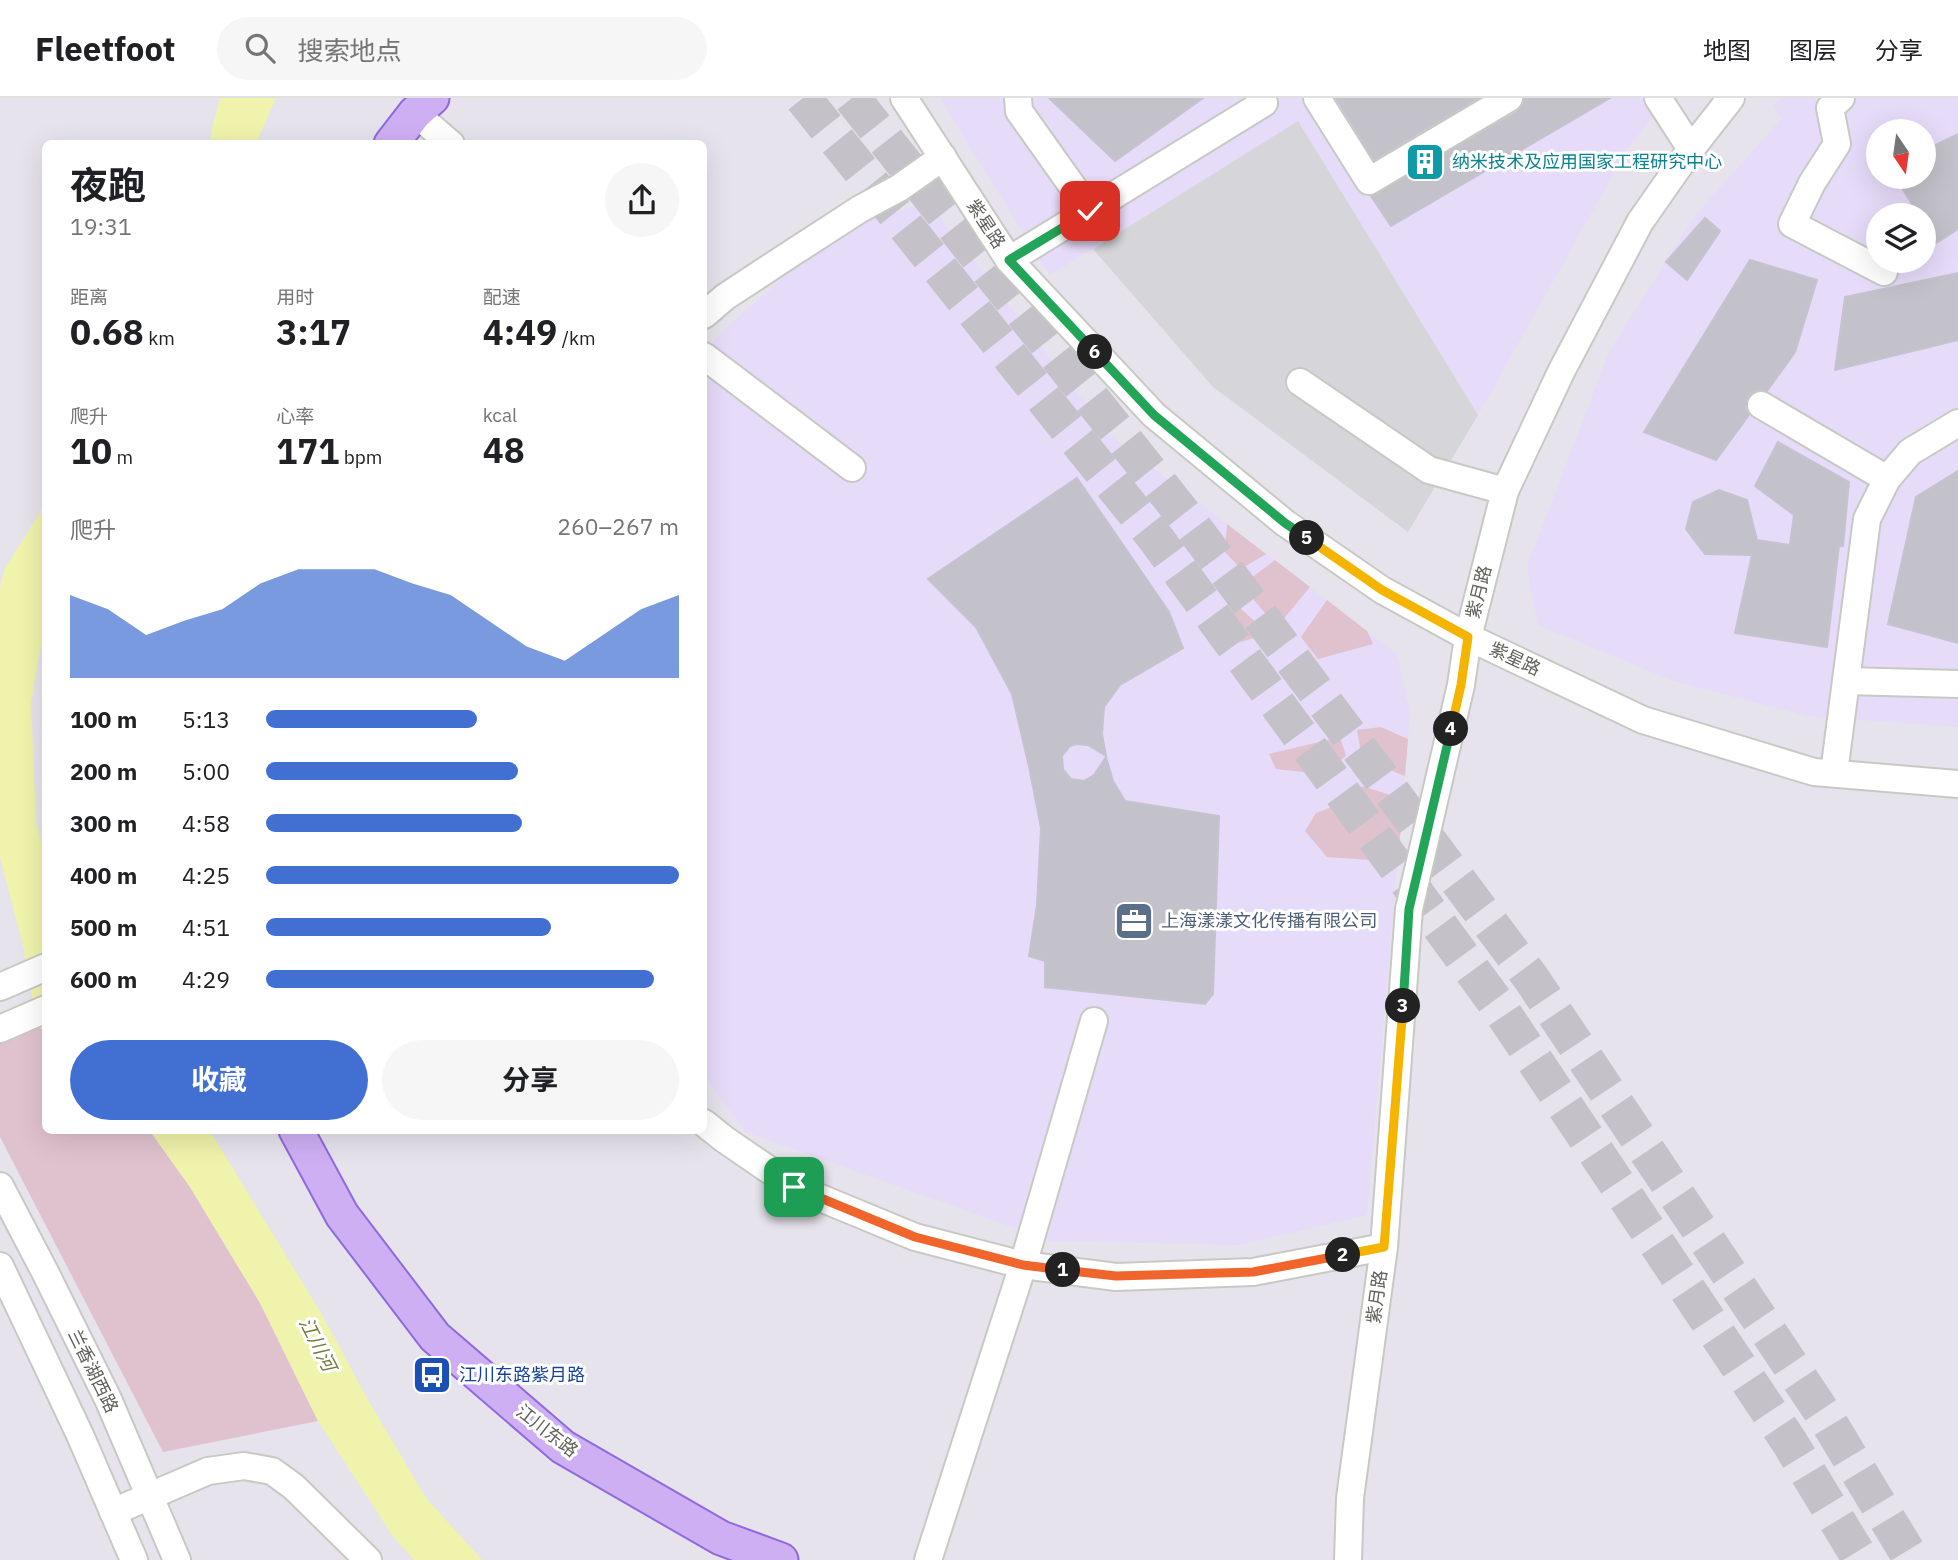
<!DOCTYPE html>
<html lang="zh">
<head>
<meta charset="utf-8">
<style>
  :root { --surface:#fff; --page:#f6f6f6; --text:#202124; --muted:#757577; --line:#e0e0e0; --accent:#4270d2 }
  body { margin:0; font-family:"IBM Plex Sans","Noto Sans SC",sans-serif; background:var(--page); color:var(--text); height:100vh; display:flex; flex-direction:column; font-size:26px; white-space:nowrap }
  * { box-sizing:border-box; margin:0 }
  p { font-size:23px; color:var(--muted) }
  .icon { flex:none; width:38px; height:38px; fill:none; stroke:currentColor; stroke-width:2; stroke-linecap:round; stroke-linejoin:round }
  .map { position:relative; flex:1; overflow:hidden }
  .panel { position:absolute; left:42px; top:42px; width:665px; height:994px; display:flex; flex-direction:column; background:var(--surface); border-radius:10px; box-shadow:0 7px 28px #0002 }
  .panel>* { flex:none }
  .needle { width:46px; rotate:167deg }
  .controls { position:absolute; left:1866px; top:21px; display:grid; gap:14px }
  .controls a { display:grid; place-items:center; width:70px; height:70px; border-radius:50%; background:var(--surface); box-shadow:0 7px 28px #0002; font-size:35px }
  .pin { position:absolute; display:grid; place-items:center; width:60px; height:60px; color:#fff; margin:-30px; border-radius:14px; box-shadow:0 4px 10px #0006 }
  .km { position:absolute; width:35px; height:35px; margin:-18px; border-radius:50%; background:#222; color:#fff; font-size:19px; line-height:35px; text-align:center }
  .round { display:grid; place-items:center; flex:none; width:74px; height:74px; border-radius:37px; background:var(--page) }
  .headline { display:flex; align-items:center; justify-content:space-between; height:119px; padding:0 28px }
  h1 { font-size:38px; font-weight:700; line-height:52px }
  .stats { display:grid; grid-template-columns:repeat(3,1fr); gap:10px; height:119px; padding:7px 28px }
  .stats div { display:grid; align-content:center }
  .stats b { font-size:35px; font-weight:700 }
  .stats small { font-size:19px; font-weight:400 }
  .stats p { font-size:19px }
  .chart { height:196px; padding:14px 28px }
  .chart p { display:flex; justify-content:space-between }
  .chart svg { width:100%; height:126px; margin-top:7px; fill:var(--accent); opacity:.7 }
  .cta { display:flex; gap:14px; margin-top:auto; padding:14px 28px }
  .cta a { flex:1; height:80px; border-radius:42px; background:var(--accent); color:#fff; font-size:28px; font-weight:700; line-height:80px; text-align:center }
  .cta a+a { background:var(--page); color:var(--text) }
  ul { padding:0 28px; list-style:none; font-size:23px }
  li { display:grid; grid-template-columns:112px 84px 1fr; align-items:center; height:52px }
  li i { height:18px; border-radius:9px; background:var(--accent) }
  header { display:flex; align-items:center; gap:42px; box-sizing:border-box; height:98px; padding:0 35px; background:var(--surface); border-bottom:2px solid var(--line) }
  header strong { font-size:33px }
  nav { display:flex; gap:38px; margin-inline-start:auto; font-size:24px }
  .search { width:490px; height:63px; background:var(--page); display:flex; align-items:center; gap:18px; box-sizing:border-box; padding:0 24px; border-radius:38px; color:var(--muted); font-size:26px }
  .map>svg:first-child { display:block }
  .commercial { fill:#e6dbf9; fill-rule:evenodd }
  .industrial { fill:#d6d5da }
  .green { fill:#e0c2ce }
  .water { fill:#f0f3ab }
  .building { fill:#c3c1c9; stroke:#c6c2cf; stroke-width:2 }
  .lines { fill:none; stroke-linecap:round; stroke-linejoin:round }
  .highway-tunnel { stroke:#c4c2c8; stroke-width:37; stroke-dasharray:37 18; stroke-linecap:butt }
  .minor-casing { stroke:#c8c9c4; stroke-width:30 }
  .major-casing { stroke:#8f69de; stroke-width:37 }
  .minor { stroke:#fff; stroke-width:26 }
  .major { stroke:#ceaff4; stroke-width:33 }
  .split-1-casing { stroke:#fff; stroke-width:14 }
  .split-2-casing { stroke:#fff; stroke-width:14 }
  .split-3-casing { stroke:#fff; stroke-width:14 }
  .split-4-casing { stroke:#fff; stroke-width:14 }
  .split-5-casing { stroke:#fff; stroke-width:14 }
  .split-6-casing { stroke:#fff; stroke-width:14 }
  .split-7-casing { stroke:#fff; stroke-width:14 }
  .split-1 { stroke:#f0652b; stroke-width:9 }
  .split-2 { stroke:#f0652b; stroke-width:9 }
  .split-3 { stroke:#f5b400; stroke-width:9 }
  .split-4 { stroke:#22a559; stroke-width:9 }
  .split-5 { stroke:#f5b400; stroke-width:9 }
  .split-6 { stroke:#22a559; stroke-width:9 }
  .split-7 { stroke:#22a559; stroke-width:9 }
  .labels { text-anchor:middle; stroke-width:6; stroke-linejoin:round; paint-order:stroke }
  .culture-label { font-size:18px; fill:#0d838f; stroke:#fff; text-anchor:start }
  .street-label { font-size:18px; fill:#60615b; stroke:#fff }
  .service-label { font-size:18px; fill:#4e5e75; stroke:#fff; text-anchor:start }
  .transit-label { font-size:18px; fill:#164399; stroke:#fff; text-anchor:start }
  .water-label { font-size:19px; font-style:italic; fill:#727a3b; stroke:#fff }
</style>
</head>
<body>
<header>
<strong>Fleetfoot</strong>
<div class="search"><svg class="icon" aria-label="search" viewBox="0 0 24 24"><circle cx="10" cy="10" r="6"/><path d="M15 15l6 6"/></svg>搜索地点</div>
<nav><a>地图</a><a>图层</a><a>分享</a></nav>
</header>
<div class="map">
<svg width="1958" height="1462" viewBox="0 0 1958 1462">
  <rect width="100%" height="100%" fill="#e6e3ec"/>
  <g class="commercial">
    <polygon points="940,0 1667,0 1628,50 1478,317 1298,24 1050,177 1038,159"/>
    <path d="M1783,0H1958V629L1807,618L1674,583L1538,527L1527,469L1609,254L1693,120L1781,21L1774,7ZM1878,33H1923V79H1878ZM1878,117H1923V163H1878Z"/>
    <polygon points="928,104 1111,338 1397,556 1410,615 1367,1117 1239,1147 1051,1143 746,1034 704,979 704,253 729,227 784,179 863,124"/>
  </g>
  <polygon class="industrial" points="1298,23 1478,317 1408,434 1213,289 1093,151"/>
  <g class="green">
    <polygon points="1227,426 1266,456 1241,471 1225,454"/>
    <polygon points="1275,462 1310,489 1277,529 1254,502 1250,481"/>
    <polygon points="1327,502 1367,533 1373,546 1318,561 1301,539"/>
    <polygon points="1232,503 1269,536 1218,550 1210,520"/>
    <polygon points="1381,629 1408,641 1405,678 1362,661 1357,632"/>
    <polygon points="1340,639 1346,658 1322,676 1276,671 1269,656"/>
    <polygon points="1362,688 1403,701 1398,764 1327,759 1305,733 1316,715 1354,701"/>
    <polygon points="37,928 45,933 46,1032 150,1033 190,1089 260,1205 318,1323 163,1354 0,1039 0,943"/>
  </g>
  <g class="water">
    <polygon points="220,0 276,0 256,45 210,45 212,30"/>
    <polygon points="45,406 45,523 31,605 36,725 46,760 45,933 37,928 23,848 0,759 0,490 4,472"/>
    <polygon points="150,1033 210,1033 321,1215 368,1302 426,1400 482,1462 414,1462 392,1437 318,1323 260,1205 190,1089"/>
  </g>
  <g class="building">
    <polygon points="1049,0 1203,0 1115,63"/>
    <polygon points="1336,0 1478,0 1374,62"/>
    <polygon points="1525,0 1610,0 1391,128 1371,98 1517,14 1523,7"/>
    <polygon points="1958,36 1958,131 1936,145 1923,124 1923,117 1919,117 1895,79 1923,79 1923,53"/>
    <polygon points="1705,120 1720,133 1687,182 1666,164"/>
    <polygon points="1750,162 1817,182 1795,254 1767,293 1760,291 1754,293 1748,298 1745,308 1749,317 1716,362 1644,334"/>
    <polygon points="1958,175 1958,242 1835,272 1845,199"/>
    <polygon points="1778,344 1849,384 1843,448 1839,448 1827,549 1735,535 1752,457 1705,456 1686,431 1693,404 1719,392 1747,402 1757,442 1790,447 1794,417 1755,388"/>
    <polygon points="1958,373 1958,545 1888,526 1916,399"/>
    <polygon points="1077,380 1169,514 1183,550 1120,587 1104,609 1102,636 1106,658 1088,647 1076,646 1070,648 1062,658 1063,671 1071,681 1084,683 1094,677 1106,659 1113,683 1125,703 1219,718 1213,896 1205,906 1045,889 1045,863 1029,858 1037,807 1041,730 1030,673 1012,596 976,529 928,481"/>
  </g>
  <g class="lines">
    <g class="highway-tunnel">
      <polyline points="803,0 1157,442 1499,909 1790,1345 1861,1462"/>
      <polyline points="852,0 1184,417 1531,880 1828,1323 1912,1462"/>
    </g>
    <g class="minor-casing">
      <g id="minor">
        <polyline points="904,0 1009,162 1154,317 1285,425 1382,492 1468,539 1643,622 1814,674 1958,686"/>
        <polyline points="1018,0 1019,13 1090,113"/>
        <polyline points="1317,0 1369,83 1509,0"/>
        <polyline points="1658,0 1691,51"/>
        <polyline points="1841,0 1830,10 1837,46 1812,85 1792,126 1884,174"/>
        <polyline points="415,15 451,46"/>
        <polyline points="1009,162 1264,5 1261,0"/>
        <polyline points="704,217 725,199 792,155 860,111 899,90 943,59"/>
        <polyline points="704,258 852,370"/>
        <polyline points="1300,284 1429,372 1505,393"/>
        <polyline points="1761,307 1887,381"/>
        <polyline points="1846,583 1958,586"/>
        <polyline points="1834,675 1867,421 1887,381 1910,354 1958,325"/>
        <polyline points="0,889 46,869"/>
        <polyline points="0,931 46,911"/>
        <polyline points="704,1025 724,1041 794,1089 915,1139 1023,1167 1116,1179 1253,1174 1384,1149"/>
        <polyline points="0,1088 46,1176 108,1301 177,1462"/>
        <polyline points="0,1168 80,1337 134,1462"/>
        <polyline points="113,1414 208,1373 244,1368 272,1373 294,1389 368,1462"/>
        <polyline points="928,1462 1023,1167 1094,923"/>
        <polyline points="1348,1462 1350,1400 1384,1149 1409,811 1461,587 1468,539 1505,393 1561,274 1640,124 1691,51 1731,0"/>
      </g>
    </g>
    <g class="major-casing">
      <g id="major">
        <polyline points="391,46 415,15 432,0"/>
        <polyline points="296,1032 342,1117 435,1239 563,1349 721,1440 781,1462"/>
      </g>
    </g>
    <use href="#minor" class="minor"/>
    <use href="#major" class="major"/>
  </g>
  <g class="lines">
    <g class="split-1-casing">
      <polyline id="split-1" points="794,1089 915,1139 1023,1167 1063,1172"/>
    </g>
    <g class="split-2-casing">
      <polyline id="split-2" points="1063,1172 1116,1178 1253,1174 1343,1157"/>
    </g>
    <g class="split-3-casing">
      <polyline id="split-3" points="1343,1157 1384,1149 1403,908"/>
    </g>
    <g class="split-4-casing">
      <polyline id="split-4" points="1403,908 1409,811 1451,631"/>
    </g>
    <g class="split-5-casing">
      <polyline id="split-5" points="1307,440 1382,492 1468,539 1461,587 1451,631"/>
    </g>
    <g class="split-6-casing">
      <polyline id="split-6" points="1095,254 1154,317 1285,425 1307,440"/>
    </g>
    <g class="split-7-casing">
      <polyline id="split-7" points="1090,113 1009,162 1095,254"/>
    </g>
    <use href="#split-1" class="split-1"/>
    <use href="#split-2" class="split-2"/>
    <use href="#split-3" class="split-3"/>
    <use href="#split-4" class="split-4"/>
    <use href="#split-5" class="split-5"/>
    <use href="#split-6" class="split-6"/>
    <use href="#split-7" class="split-7"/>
  </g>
  <defs>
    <g id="building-square" transform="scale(2.0125)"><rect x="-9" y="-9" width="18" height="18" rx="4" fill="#0f9aa8" stroke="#fff"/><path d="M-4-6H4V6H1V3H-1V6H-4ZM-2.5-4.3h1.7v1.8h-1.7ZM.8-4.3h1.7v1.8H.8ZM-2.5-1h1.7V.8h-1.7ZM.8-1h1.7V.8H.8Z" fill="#fff"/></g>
    <g id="office-square" transform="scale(2.0125)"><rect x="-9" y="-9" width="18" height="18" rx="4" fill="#5c6f8a" stroke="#fff"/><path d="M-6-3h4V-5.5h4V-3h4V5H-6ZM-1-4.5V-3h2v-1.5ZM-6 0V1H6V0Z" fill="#fff"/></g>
    <g id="bus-square" transform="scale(2.0125)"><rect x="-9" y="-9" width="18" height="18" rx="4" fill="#1a4fb4" stroke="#fff"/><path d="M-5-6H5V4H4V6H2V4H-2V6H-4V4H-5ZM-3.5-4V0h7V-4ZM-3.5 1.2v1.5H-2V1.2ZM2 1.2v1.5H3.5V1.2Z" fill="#fff"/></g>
  </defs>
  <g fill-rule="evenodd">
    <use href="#building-square" x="1425" y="64"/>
    <use href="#office-square" x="1134" y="823"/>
    <use href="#bus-square" x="432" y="1277"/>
  </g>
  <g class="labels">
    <g class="culture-label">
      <text x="1452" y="70">纳米技术及应用国家工程研究中心</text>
    </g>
    <g class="street-label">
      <text transform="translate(986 126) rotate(57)" y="6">紫星路</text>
      <text transform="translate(1479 494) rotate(-76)" y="6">紫月路</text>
      <text transform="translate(1515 561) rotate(25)" y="6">紫星路</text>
      <text transform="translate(1377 1199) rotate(-82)" y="6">紫月路</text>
      <text transform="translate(93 1273) rotate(64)" y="6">兰香湖西路</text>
      <text transform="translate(547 1333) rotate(38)" y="6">江川东路</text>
    </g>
    <g class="service-label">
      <text x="1161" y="829">上海漾漾文化传播有限公司</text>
    </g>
    <g class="transit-label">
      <text x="459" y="1283">江川东路紫月路</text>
    </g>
    <g class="water-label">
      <text transform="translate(318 1246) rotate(63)" y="7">江川河</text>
    </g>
  </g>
</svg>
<div class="controls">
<a><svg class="needle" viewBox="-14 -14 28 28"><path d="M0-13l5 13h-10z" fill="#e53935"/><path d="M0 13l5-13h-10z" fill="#757577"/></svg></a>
<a><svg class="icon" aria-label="layers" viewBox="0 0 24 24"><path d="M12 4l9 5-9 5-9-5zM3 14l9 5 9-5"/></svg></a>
</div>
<div class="pin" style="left:794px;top:1089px;background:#1e9e55"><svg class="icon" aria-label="arrive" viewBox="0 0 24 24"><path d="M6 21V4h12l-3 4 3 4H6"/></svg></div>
<div class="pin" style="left:1090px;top:113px;background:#d93025"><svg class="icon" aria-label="check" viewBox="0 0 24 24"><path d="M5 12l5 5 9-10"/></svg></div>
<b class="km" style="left:1063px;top:1172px">1</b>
<b class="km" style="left:1343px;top:1157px">2</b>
<b class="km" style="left:1403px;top:908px">3</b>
<b class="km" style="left:1451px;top:631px">4</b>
<b class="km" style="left:1307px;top:440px">5</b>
<b class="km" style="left:1095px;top:254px">6</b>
<section class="panel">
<div class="headline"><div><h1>夜跑</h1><p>19:31</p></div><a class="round"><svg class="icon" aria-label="share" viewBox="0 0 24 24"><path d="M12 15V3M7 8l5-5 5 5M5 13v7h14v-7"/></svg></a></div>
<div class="stats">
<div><p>距离</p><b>0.68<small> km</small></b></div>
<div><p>用时</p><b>3:17</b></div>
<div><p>配速</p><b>4:49<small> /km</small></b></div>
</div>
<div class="stats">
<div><p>爬升</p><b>10<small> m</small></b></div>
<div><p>心率</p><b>171<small> bpm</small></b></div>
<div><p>kcal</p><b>48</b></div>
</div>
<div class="chart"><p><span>爬升</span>260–267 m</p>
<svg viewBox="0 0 160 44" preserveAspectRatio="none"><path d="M0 44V15L10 20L20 29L30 24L40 20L50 11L60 6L70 6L80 6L90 11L100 15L110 24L120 33L130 38L140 29L150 20L160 15V44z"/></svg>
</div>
<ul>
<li><b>100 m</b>5:13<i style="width:51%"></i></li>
<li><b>200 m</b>5:00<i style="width:61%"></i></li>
<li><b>300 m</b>4:58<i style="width:62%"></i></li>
<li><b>400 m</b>4:25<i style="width:100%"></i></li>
<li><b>500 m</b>4:51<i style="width:69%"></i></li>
<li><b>600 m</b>4:29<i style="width:94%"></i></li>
</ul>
<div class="cta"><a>收藏</a><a>分享</a></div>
</section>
</div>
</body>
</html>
